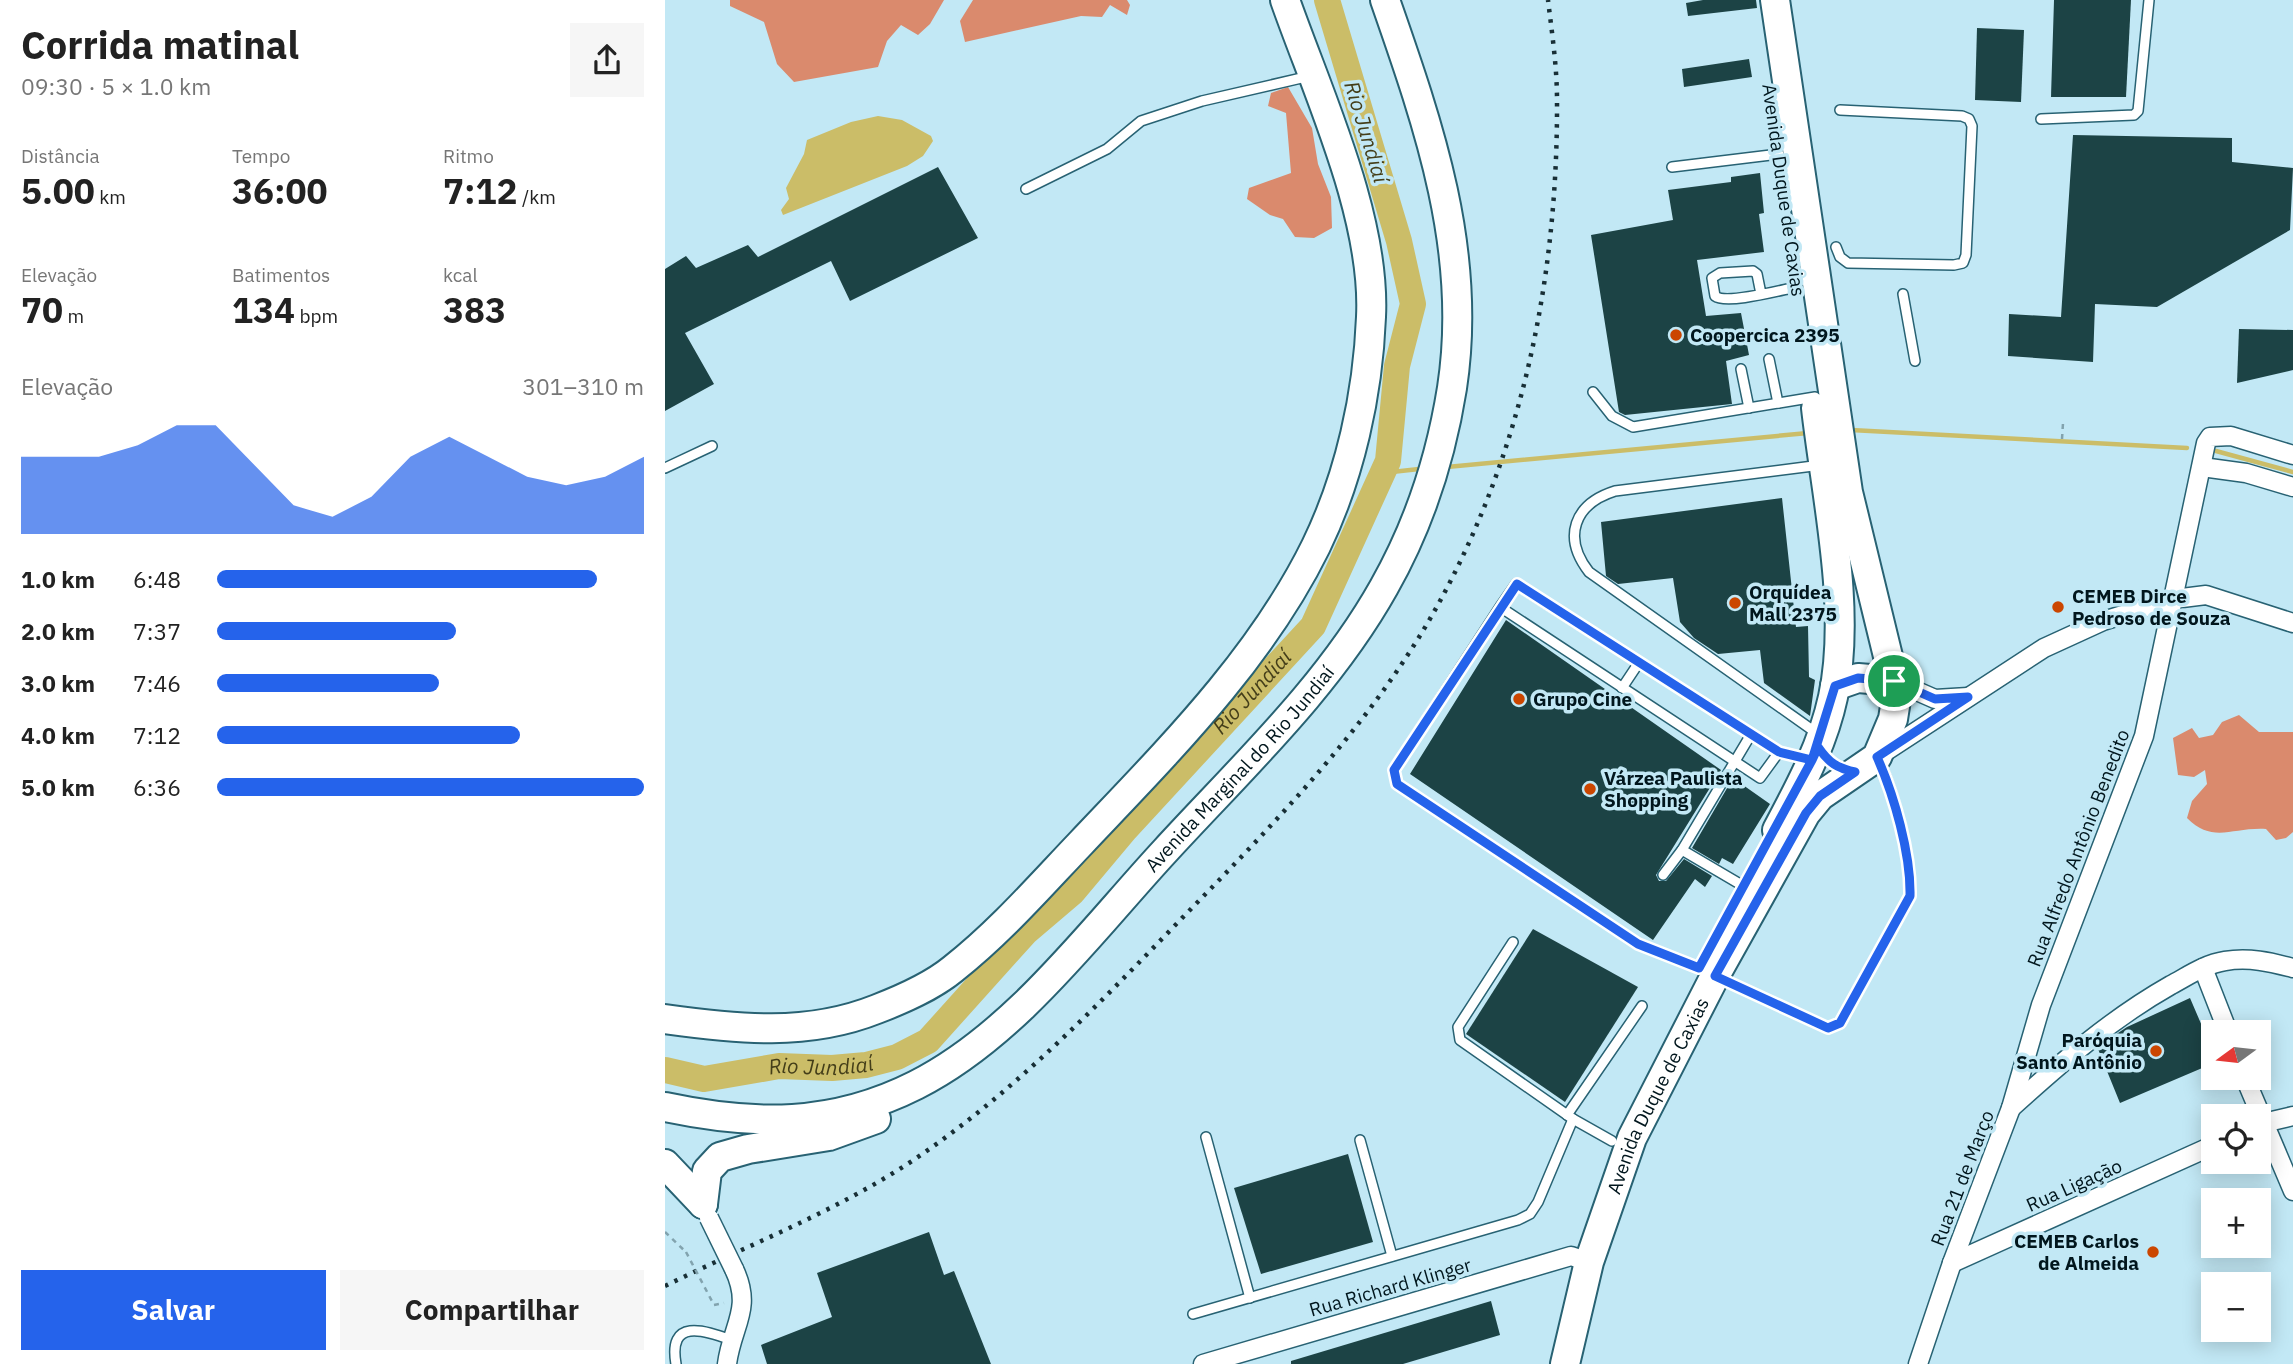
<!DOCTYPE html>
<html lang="pt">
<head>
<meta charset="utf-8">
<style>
  :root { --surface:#fff; --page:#f6f6f6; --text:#222; --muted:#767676; --accent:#2563eb }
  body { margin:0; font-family:"IBM Plex Sans",sans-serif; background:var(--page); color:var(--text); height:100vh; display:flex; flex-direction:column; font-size:26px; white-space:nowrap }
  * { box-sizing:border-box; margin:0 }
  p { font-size:23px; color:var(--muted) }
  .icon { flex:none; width:38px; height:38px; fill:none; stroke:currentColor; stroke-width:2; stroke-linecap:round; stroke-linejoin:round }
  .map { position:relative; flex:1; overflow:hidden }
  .panel { display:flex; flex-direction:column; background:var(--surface); width:665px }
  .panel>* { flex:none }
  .needle { width:46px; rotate:255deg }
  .controls { position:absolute; left:1536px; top:1020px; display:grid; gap:14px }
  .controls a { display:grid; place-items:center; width:70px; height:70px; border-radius:0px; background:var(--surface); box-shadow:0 4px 18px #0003; font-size:35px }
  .pin { position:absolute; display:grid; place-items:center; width:60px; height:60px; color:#fff; margin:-30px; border:4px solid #fff; border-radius:50%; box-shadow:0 2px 7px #0007 }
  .round { display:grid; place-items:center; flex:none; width:74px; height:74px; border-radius:0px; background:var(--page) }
  .head { display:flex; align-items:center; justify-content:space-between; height:119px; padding:0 21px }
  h1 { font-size:38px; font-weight:700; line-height:52px }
  .metrics { display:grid; grid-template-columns:repeat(3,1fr); gap:10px; height:119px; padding:7px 21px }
  .metrics div { display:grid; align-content:center }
  .metrics b { font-size:35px; font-weight:700 }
  .metrics small { font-size:19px; font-weight:400 }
  .metrics p { font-size:19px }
  .chart { height:196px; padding:14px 21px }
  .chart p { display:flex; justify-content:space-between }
  .chart svg { width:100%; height:126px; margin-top:7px; fill:var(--accent); opacity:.7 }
  .button { display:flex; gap:14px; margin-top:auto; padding:14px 21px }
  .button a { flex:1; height:80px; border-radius:0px; background:var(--accent); color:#fff; font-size:28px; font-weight:700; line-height:80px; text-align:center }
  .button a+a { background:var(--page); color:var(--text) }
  ul { padding:0 21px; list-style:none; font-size:23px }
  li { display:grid; grid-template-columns:112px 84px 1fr; align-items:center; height:52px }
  li i { height:18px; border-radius:9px; background:var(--accent) }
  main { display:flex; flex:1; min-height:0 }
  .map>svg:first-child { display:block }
  .forest { fill:#da8a6d }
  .water { fill:#cbbd68 }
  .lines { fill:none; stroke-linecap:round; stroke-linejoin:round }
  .stream { stroke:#cbbd68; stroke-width:4.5 }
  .river { stroke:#cbbd68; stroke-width:26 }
  .building { fill:#1c4345 }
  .service-casing { stroke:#286273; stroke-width:12 }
  .minor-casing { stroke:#286273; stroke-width:21 }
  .primary-casing { stroke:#286273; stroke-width:32 }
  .path { stroke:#82a3ae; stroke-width:2.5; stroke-dasharray:5 5; stroke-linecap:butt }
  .service { stroke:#fff; stroke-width:9 }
  .minor { stroke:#fff; stroke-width:18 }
  .primary { stroke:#fff; stroke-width:28 }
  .rail { stroke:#182f36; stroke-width:4.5; stroke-dasharray:3.5 7; stroke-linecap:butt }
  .minor-bridge-casing { stroke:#286273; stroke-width:21; stroke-linecap:butt }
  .path-bridge { stroke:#82a3ae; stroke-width:2.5; stroke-dasharray:5 5; stroke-linecap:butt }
  .minor-bridge { stroke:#fff; stroke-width:18 }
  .route-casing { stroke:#fff; stroke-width:14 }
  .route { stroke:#2563eb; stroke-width:9 }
  .poi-dot { fill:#cb4600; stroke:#c2e8f5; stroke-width:2.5 }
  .labels { text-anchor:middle; stroke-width:7; stroke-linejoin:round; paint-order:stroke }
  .street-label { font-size:19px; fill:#01161d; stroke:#c2e8f5 }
  .poi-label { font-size:19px; font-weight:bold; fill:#01161d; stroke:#c2e8f5; text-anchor:start }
  .water-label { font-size:21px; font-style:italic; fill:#443e19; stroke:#c2e8f5 }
</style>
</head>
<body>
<main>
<section class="panel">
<div class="head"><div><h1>Corrida matinal</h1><p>09:30 · 5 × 1.0 km</p></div><a class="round"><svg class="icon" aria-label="share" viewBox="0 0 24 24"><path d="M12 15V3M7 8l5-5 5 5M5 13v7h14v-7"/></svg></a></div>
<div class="metrics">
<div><p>Distância</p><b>5.00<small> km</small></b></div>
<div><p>Tempo</p><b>36:00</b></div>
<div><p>Ritmo</p><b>7:12<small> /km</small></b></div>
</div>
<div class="metrics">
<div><p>Elevação</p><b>70<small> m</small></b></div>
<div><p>Batimentos</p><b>134<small> bpm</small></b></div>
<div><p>kcal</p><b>383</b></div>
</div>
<div class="chart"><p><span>Elevação</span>301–310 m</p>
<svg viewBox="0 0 160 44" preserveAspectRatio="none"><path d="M0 44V17L10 17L20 17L30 13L40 6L50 6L60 20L70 34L80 38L90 31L100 17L110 10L120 17L130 24L140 27L150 24L160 17V44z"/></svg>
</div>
<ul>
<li><b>1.0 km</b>6:48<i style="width:89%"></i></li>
<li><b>2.0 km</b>7:37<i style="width:56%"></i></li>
<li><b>3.0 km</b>7:46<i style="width:52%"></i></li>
<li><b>4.0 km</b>7:12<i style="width:71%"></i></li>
<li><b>5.0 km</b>6:36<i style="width:100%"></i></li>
</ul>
<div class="button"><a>Salvar</a><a>Compartilhar</a></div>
</section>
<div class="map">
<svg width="1628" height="1364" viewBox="0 0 1628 1364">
  <rect width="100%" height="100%" fill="#c2e8f5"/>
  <g class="forest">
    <polygon points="65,0 279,0 265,24 253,35 236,25 222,41 213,67 129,82 112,64 99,22 65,6"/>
    <polygon points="308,0 462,0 465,5 462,15 445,5 437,17 416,16 300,42 295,21"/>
    <polygon points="623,87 647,128 653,164 666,197 667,228 649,238 630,237 618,219 605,215 582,199 584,188 626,173 621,113 603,106 606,93"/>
    <path d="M1574,715L1594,732H1628V832L1621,838L1611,840L1601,829C1567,827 1548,844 1522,818L1527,801L1542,784L1540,770L1529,777L1513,775L1508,738L1527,728L1534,738L1548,735L1557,722Z"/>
  </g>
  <polygon class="water" points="213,116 237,120 266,136 268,141 258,156 242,166 118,215 116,210 124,199 121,188 139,154 142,140 186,122"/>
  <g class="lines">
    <g class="stream">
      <polyline points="1186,430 1522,448"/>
      <polyline points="1551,451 1628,472"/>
      <polyline points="782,467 1143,433"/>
      <polyline points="718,473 754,469"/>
    </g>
    <path class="river" id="s1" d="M0,1070L39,1079L114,1066L167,1068L201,1065L232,1057L263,1041L361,932L408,892L460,830L648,626L723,461L732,366L748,304L734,241L662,0"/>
  </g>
  <g class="building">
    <polygon points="1038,0 1091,0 1092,8 1023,16 1021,3"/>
    <polygon points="1389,0 1466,0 1461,97 1386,97"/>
    <polygon points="1312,28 1359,30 1356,102 1310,100"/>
    <polygon points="1084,59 1087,77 1019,87 1017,69"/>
    <polygon points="1408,135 1567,138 1567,162 1628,168 1625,230 1492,307 1430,304 1428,362 1343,356 1344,314 1396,317"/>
    <polygon points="273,167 313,238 185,301 166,261 20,333 49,384 0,411 0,269 21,256 31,268 83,245 93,257"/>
    <polygon points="1095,173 1099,213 1094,214 1099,252 1032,260 1041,316 1076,313 1084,355 1061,361 1067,404 960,415 954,412 926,235 1008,220 1003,190 1066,182 1066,177"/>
    <polygon points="1574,329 1628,330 1628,370 1572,383"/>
    <polygon points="1117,498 1131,627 1143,626 1144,677 1150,680 1145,716 1099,683 1095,650 1053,654 1029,638 1015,622 1008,578 953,584 941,576 936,522"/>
    <polygon points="841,620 1056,770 991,875 994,881 1001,881 1019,859 1047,876 1040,887 1030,879 988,940 745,774"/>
    <polygon points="1068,778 1105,804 1068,864 1057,858 1054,864 1027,848"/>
    <polygon points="868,929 973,987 900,1102 801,1034"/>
    <polygon points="1525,998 1549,1054 1549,1063 1455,1103 1433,1049 1452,1039 1450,1035 1462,1027"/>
    <polygon points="683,1154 708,1242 596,1274 569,1188"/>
    <polygon points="264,1232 279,1275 289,1271 326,1364 102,1364 96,1345 167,1317 152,1273"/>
    <polygon points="826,1301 835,1335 738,1364 626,1364 626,1361"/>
  </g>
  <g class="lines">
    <g class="service-casing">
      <g id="service">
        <polyline points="1376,119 1469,115 1473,111 1484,0"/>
        <polyline points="1007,167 1114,154"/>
        <polyline points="361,189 442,149 476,121 537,101 645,76"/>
        <polyline points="1171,247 1175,257 1183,263 1289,265 1298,263 1301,255 1307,126 1304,119 1297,116 1175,110"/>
        <path d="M1096,294L1092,274L1088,271L1055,273L1047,278L1050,296C1061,305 1116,290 1132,287"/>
        <polyline points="1238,294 1250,361"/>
        <polyline points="1104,359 1113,403"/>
        <polyline points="1076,369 1084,408"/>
        <polyline points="928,392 947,416 968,427 1150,397"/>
        <polyline points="0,468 47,446"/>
        <polyline points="835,607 1095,778 1114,752 851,584 835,607 729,770 732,784 973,944 1034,968"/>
        <polyline points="957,688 973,664"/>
        <path d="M1153,734L924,572C897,537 909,504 950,491L1156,465"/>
        <polyline points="1114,752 1143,759"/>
        <polyline points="1017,850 1080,887"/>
        <polyline points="998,875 1017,850 1085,736"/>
        <polyline points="848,942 793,1027 795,1040 908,1119"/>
        <path d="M1052,977L1163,1028L1175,1023L1245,896C1246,856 1230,797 1214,760"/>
        <polyline points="902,1115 977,1006"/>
        <polyline points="541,1137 585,1298"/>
        <polyline points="695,1140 727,1256"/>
        <polyline points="528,1314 853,1220 865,1214 873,1202 908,1119 947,1141"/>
        <path d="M11,1364C3,1318 38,1330 67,1340"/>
      </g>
    </g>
    <g class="minor-casing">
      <g id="minor">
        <polyline points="1537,467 1581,473 1628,487"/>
        <polyline points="1229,681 1270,699 1303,697"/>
        <polyline points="1212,757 1379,648 1438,621 1509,599 1541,595 1628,623"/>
        <polyline points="1538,968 1563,1032"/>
        <polyline points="1580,1078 1628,1191"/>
        <path d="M1346,1108C1397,1062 1446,1019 1506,985C1523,976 1540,964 1560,961C1584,957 1605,962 1628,968"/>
        <polyline points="1594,1124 1628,1116"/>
        <polyline points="1287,1263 1549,1145"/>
        <path d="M62,1364C67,1325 88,1309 69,1269"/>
        <polyline points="538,1364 906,1256 924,1262"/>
        <polyline points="1253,1364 1287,1263 1346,1108 1376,1005 1479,736 1541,443 1545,437 1566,436 1628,455"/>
      </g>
    </g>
    <g class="primary-casing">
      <g id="primary">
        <polyline points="1170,686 1193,678 1229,681"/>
        <path d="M1112,830C1135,787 1158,744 1168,697C1187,609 1161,497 1151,408"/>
        <path d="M0,1019C72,1029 142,1037 212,1009C238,999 266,987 288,969C335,932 375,886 416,843C502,752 595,660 651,546C685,476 703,394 706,317C711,217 653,94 620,0"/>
        <path id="s2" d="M0,1107C89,1126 168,1127 251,1085C350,1035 426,931 500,851C577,767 663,687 719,587C753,527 776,457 787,388C808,252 764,126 720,0"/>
        <polyline points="0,1164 38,1204"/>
        <polyline points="38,1204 42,1171 55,1157 83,1149 164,1136 211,1119"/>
        <path id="s3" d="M900,1364L924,1262L967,1138L1050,976L1141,813L1155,796L1212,757L1228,719L1231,700L1229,681L1183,492L1110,0"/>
      </g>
    </g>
    <g class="path">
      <polyline points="1397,439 1398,423"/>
      <polyline points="0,1232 21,1252"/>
      <polyline points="49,1305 59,1303"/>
    </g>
    <use href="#service" class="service"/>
    <use href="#minor" class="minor"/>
    <use href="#primary" class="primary"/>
    <path class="rail" d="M0,1286C83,1245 170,1212 247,1161C350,1092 435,1003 521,914C608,825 698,732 762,624C855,465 893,283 892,100C892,67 887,33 883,0"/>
    <g class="minor-bridge-casing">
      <polyline id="minor-bridge" points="44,1218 69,1269"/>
    </g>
    <polyline class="path-bridge" points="21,1252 49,1305"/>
    <use href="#minor-bridge" class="minor-bridge"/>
  </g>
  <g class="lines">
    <g class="route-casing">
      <path id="route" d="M1229,681L1193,678L1170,686L1147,760L1034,968L973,944L732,784L729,770L852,584L1114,752L1147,760L1153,747C1164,763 1172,768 1190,772L1155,796L1141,813L1050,976L1163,1028L1175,1023L1245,896C1246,854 1229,795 1212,757L1303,697L1270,699L1229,681"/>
    </g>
    <use href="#route" class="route"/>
  </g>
  <g class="poi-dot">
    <circle cx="1011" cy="335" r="7"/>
    <circle cx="1070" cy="603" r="7"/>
    <circle cx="1393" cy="607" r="7"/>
    <circle cx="854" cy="699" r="7"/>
    <circle cx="925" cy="789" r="7"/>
    <circle cx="1491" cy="1051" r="7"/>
    <circle cx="1488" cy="1252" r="7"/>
  </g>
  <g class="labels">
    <g class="street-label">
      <text transform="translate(1119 190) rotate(82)" y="7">Avenida Duque de Caxias</text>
      <text dy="7" stroke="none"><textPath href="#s2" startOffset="712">Avenida Marginal do Rio Jundiaí</textPath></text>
      <text transform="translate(1413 848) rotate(-69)" y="7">Rua Alfredo Antônio Benedito</text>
      <text dy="7" stroke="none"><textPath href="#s3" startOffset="285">Avenida Duque de Caxias</textPath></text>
      <text transform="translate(1297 1178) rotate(-69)" y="7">Rua 21 de Março</text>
      <text transform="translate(1409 1185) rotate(-24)" y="7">Rua Ligação</text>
      <text transform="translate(725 1287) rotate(-16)" y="7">Rua Richard Klinger</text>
    </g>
    <g class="poi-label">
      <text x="1025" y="342">Coopercica 2395</text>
      <text x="1084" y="599">Orquídea<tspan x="1084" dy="22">Mall 2375</tspan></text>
      <text x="1407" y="603">CEMEB Dirce<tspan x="1407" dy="22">Pedroso de Souza</tspan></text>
      <text x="868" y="706">Grupo Cine</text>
      <text x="939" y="785">Várzea Paulista<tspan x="939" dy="22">Shopping</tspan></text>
      <text x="1477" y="1047" text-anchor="end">Paróquia<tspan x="1477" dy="22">Santo Antônio</tspan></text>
      <text x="1474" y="1248" text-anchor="end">CEMEB Carlos<tspan x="1474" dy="22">de Almeida</tspan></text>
    </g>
    <g class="water-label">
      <text transform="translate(701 132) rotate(73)" y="7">Rio Jundiaí</text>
      <text dy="7" stroke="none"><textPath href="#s1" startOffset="747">Rio Jundiaí</textPath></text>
      <text dy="7" stroke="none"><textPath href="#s1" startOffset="158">Rio Jundiaí</textPath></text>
    </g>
  </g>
</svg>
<div class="controls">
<a><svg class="needle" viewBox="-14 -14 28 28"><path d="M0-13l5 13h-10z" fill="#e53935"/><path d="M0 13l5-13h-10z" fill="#767676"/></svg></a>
<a><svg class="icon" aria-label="locate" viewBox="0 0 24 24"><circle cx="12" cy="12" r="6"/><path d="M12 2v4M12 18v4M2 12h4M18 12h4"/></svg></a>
<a>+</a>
<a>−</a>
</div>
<div class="pin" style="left:1229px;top:681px;background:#1e9e55"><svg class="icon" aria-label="arrive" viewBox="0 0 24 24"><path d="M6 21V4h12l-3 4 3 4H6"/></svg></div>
</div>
</main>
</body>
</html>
